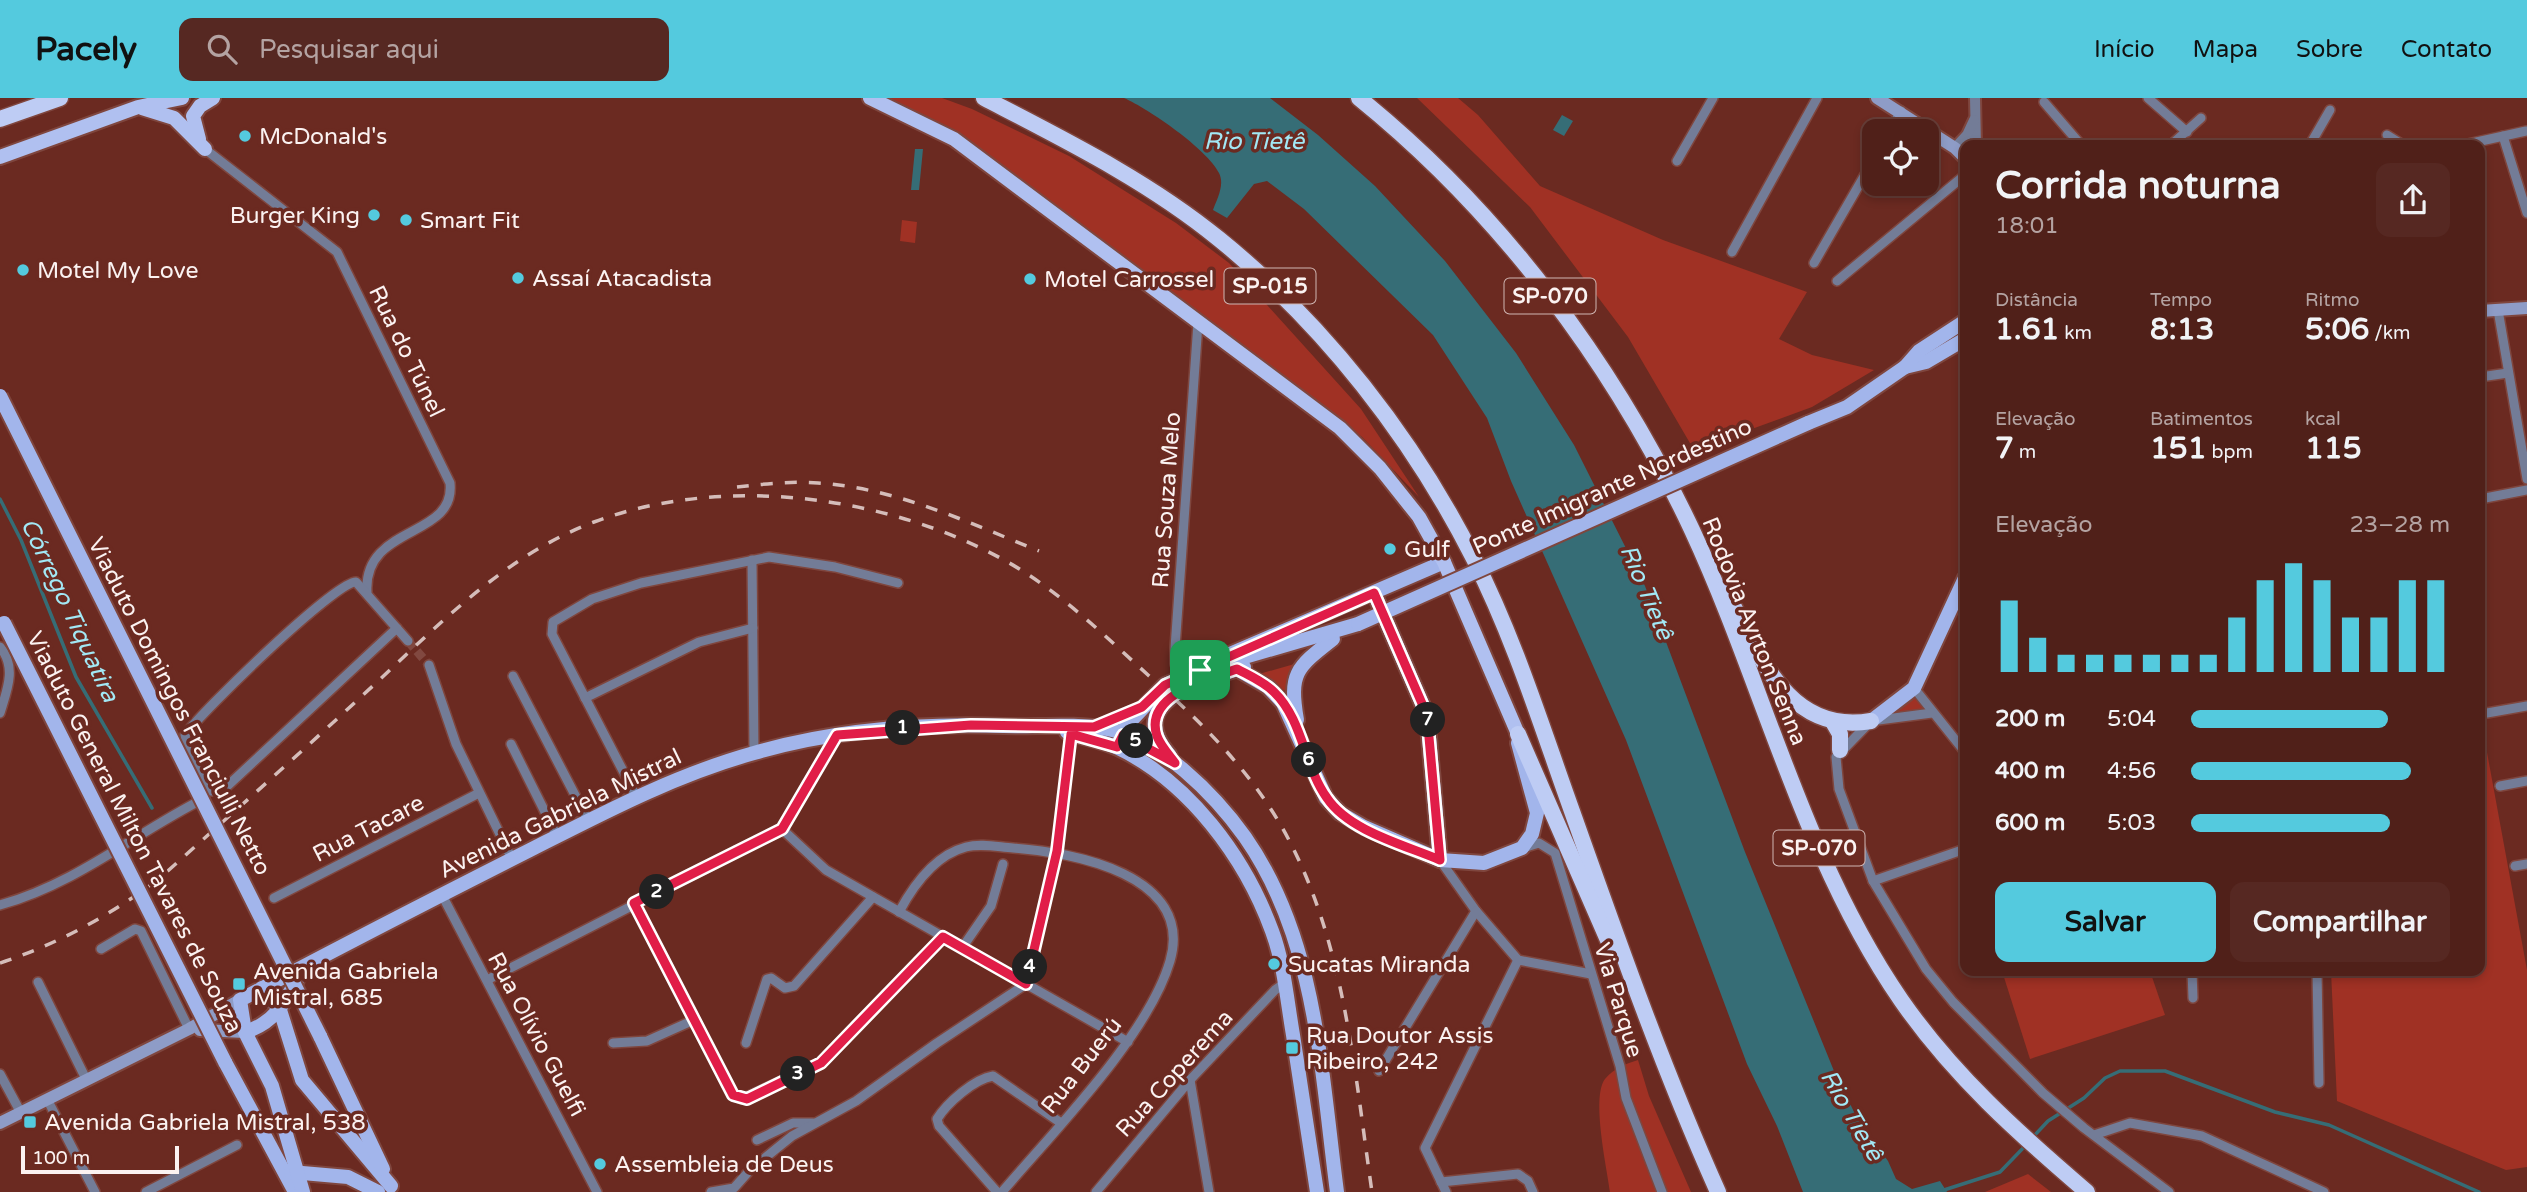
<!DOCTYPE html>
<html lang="pt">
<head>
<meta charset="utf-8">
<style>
  :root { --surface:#502019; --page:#562822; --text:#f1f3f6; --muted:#b4a3a2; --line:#673e38; --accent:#54cade }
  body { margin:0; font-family:"Varela Round",sans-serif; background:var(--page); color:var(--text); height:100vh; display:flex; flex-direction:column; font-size:26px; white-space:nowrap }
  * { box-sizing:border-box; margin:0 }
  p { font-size:23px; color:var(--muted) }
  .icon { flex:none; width:38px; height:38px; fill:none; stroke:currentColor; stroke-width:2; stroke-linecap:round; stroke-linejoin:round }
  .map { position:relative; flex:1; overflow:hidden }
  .side { position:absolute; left:1960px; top:42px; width:525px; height:836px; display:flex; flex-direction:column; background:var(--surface); border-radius:14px; box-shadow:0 4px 10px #0003,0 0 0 2px var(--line) }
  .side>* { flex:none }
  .controls { position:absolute; left:1862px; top:21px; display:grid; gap:14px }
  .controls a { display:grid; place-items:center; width:77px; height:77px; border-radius:14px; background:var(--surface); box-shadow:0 4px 10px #0003,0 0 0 2px var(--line); font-size:35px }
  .scale { position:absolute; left:21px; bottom:18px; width:158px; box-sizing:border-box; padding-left:7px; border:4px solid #fbf2f1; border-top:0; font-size:19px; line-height:24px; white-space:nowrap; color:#fbf2f1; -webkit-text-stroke:5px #6b2a21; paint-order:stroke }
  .pin { position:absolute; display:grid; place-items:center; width:60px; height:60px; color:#fff; margin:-30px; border-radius:14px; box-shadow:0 4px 10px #0006 }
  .km { position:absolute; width:35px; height:35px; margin:-18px; border-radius:50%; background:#222; color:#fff; font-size:19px; line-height:35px; text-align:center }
  .round { display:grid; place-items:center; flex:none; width:74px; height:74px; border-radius:14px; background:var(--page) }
  .head { display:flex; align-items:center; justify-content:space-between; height:119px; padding:0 35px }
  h1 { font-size:38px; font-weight:800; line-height:52px }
  .metrics { display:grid; grid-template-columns:repeat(3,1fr); gap:10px; height:119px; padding:7px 35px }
  .metrics div { display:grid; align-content:center }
  .metrics b { font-size:30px; font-weight:800 }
  .metrics small { font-size:19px; font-weight:400 }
  .metrics p { font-size:19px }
  .chart { height:196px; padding:14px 35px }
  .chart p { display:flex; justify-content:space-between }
  .chart svg { width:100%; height:126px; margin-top:7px; stroke:var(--accent); stroke-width:6 }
  .button { display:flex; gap:14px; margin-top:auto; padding:14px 35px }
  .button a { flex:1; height:80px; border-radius:14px; background:var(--accent); color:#111; font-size:28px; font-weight:800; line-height:80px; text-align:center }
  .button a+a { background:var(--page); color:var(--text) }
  ul { padding:0 35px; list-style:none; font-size:23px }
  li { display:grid; grid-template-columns:112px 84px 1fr; align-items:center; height:52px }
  li i { height:18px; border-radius:9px; background:var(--accent) }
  header { display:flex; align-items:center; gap:42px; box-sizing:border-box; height:98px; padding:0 35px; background:var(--accent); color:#111 }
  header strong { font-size:33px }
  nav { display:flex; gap:38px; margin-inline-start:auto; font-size:24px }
  .search { width:490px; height:63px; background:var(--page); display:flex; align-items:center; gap:18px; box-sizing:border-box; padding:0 24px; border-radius:14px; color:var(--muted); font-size:26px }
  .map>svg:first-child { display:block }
  .green { fill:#a03124 }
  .water { fill:#366d76 }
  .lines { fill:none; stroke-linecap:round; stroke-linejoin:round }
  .stream { stroke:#366d76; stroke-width:3.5 }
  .minor-tunnel { stroke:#814840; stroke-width:9; stroke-dasharray:9 4.5; stroke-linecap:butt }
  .minor-casing { stroke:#7f463e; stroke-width:12 }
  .tertiary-casing { stroke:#7f463e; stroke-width:14 }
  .secondary-casing { stroke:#7f463e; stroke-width:16 }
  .primary-casing { stroke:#7f463e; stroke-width:18 }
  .trunk-casing { stroke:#7f463e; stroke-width:18 }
  .motorway-casing { stroke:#7f463e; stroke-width:19 }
  .minor { stroke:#737c97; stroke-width:9 }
  .tertiary { stroke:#737c97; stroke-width:10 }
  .secondary { stroke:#8e9cc7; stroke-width:12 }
  .primary { stroke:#a2b5eb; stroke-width:14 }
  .trunk { stroke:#b0c0f0; stroke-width:14 }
  .motorway { stroke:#beccf4; stroke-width:16 }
  .rail { stroke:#d5bdba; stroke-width:3.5; stroke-dasharray:12 12; stroke-linecap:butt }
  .primary-bridge-casing { stroke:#7f463e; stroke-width:18; stroke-linecap:butt }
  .primary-bridge { stroke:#a2b5eb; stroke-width:14 }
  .route-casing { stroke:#fff; stroke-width:14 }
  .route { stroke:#e11d48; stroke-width:9 }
  .poi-dot { fill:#54cade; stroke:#6b2a21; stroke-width:2.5 }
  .labels { text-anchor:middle; stroke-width:7; stroke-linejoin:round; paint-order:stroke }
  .shield { fill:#6b2a21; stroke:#d0b6b3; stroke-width:2 }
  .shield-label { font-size:21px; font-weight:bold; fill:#fbf2f1 }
  .poi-label { font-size:23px; fill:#fbf2f1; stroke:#6b2a21; text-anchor:start }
  .street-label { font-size:23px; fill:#fbf2f1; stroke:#6b2a21 }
  .water-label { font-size:24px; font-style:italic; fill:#a2e8f5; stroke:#6b2a21 }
</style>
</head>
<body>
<header>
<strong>Pacely</strong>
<div class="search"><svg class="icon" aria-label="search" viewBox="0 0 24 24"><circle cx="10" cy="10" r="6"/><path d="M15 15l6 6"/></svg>Pesquisar aqui</div>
<nav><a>Início</a><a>Mapa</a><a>Sobre</a><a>Contato</a></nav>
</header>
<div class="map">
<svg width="2527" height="1094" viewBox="0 0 2527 1094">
  <rect width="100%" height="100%" fill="#6b2a21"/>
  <g class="green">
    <polygon points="889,0 942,0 972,11 1069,58 1176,125 1229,165 1361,311 1419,399 1362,339 1251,255 957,33"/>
    <polygon points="1417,0 1458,0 1478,17 1540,88 1663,142 1807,194 1779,241 1812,257 1874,272 1812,309 1694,352 1628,239 1530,109"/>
    <polygon points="902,122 917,124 915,145 900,143"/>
    <polygon points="1298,565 1285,593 1259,576"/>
    <polygon points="1914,590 1932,615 1871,623"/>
    <polygon points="2480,636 2484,638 2527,872 2527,1069 2506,1072 2337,1003 2331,873 2480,873"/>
    <polygon points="2002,873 2150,873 2165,917 2030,961"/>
    <path d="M1638,962L1649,998L1691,1094H1610C1607,1070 1591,999 1605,981C1614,970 1626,966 1638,962Z"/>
    <polygon points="2028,1076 2051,1094 1985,1094"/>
  </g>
  <g class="water">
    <path d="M1124,0H1270L1318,37L1375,88L1445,163L1516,255L1574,347L1645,488L1745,754L1834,973L1857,1020L1888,1063L1896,1081L1912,1091L1940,1083L1947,1094H1803L1777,1028L1747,966L1626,642L1511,383L1487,320L1433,237L1304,111L1267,83L1254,86L1227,120L1213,112C1217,101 1225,87 1219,75C1207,51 1149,11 1124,0Z"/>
    <polygon points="1562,17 1573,23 1564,38 1553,32"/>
    <polygon points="915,51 923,51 919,92 911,92"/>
  </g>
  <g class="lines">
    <g class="stream">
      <polyline points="0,401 21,442 76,579 152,710"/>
      <polyline points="2032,1040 2048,1023 2084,1000 2105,980 2120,973 2165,973 2275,1014 2329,1027 2479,1094"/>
      <polyline points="1944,1092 2000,1074 2027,1046"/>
    </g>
    <polyline class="minor-tunnel" points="408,543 429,567"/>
    <g class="minor-casing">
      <g id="minor">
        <polyline points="2148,0 2187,34"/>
        <polyline points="2044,4 2081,47"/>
        <polyline points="1890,33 1901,13"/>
        <polyline points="2387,37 2403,47"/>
        <polyline points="2503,38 2527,115"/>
        <polyline points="2311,45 2330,12"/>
        <polyline points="2171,47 2201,20"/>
        <polyline points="2463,47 2526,33"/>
        <path d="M205,51L337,154L450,385C456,441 363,426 367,494"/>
        <polyline points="1677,63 1713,0"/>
        <polyline points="1732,154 1817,0"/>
        <polyline points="1814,165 1874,61"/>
        <polyline points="1837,183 1965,77"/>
        <polyline points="2498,212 2527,381"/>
        <polyline points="2480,279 2508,275"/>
        <polyline points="2480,401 2527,392"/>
        <polyline points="752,462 754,655"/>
        <path d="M397,530L222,693H210L188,655L185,637C201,614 336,483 356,484L408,543"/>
        <path d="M0,549C17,569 7,592 0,615"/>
        <polyline points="429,567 456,646 512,761"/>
        <polyline points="513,578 588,722"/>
        <polyline points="1180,580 1175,566 1175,550 1198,225"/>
        <polyline points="1914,590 1965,654"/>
        <polyline points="585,600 699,544 753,530"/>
        <polyline points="1932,615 1871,623 1836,659 1839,691 1873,783 1926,871 1953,904 2043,995 2084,1030 2169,1094"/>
        <polyline points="2487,615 2527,608"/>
        <polyline points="511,646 557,738"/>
        <polyline points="2500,688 2527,683"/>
        <polyline points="636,698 552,536 553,524 592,501 641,485 769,459 835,469 898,485"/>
        <polyline points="782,731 826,772 1128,944"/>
        <polyline points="1523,750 1539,745 1555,755 1620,968 1626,1000 1662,1094"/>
        <polyline points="1440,762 1476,813 1518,862 1591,876"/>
        <polyline points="2515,768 2527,766"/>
        <polyline points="1873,783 1965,751"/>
        <polyline points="442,797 597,1094"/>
        <polyline points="274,800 479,695"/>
        <polyline points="634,805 733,997 742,1001 821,965 943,839"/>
        <path d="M0,807C78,785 135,735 205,700"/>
        <path d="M899,814C913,788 935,757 966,749C981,745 998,749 1013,750C1073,754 1195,777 1170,863C1148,938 1053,1034 1002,1094"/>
        <polyline points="962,850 991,808 1003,766"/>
        <polyline points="101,851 135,831 141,833 189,931"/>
        <polyline points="2192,873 2193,900"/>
        <polyline points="2317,873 2319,985"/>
        <polyline points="487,882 782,731 837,637"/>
        <polyline points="38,884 86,981"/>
        <polyline points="1026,886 1057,753 1071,633"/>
        <polyline points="613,945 647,943 694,922"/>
        <polyline points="746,945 767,881 771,880 785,890 794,888 873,799"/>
        <polyline points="1379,973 1476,813"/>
        <polyline points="0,976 21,1015"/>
        <polyline points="1190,982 1209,1094"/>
        <polyline points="47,1001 95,1094"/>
        <polyline points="2094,1037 2130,1025 2202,1038 2324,1094"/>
        <polyline points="757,1042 793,1025 813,1025"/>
        <polyline points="1441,1084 1518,1076 1528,1083 1533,1094"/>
        <polyline points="146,1094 237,1047"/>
        <polyline points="711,1094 734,1090 750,1072 792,1038 856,1003 937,945 1026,886"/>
        <path d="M997,1094L939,1028L937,1021C947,1005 974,981 993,978L1061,1025"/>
        <polyline points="1096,1094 1190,982 1275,892 1285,885"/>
        <polyline points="1446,1094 1425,1050 1518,862"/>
      </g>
    </g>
    <g class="tertiary-casing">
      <g id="tertiary">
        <polyline points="1975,0 1976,47"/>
        <polyline points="1955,50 1967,37 1974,22"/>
      </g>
    </g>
    <g class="secondary-casing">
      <g id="secondary">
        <polyline points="1877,0 1955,50 1965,60"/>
        <polyline points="2480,213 2527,210"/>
        <polyline points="200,932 245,934"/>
        <polyline points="0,1025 189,931 240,902"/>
      </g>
    </g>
    <g class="primary-casing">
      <g id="primary">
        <polyline points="1905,269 1926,264 1965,241"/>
        <polyline points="1808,325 1847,309 1905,269 1919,253 1965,223"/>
        <polyline points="1374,495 1427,617 1440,762"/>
        <polyline points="1230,556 1444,464"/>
        <polyline points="1237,571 1268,589 1283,605 1326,700 1340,715 1364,729 1440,762 1484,765 1522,750 1532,736 1537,715 1518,645"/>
        <path d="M1297,622C1289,575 1296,570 1333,541"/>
        <polyline points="1871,623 1914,590 1965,480"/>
        <path d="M1067,634C1084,640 1101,642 1118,650C1189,684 1245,759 1272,833C1284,865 1287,902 1293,937C1301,989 1309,1042 1317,1094"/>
        <polyline points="1119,645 1126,628 1165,587 1200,572 1358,526"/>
        <path d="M1170,658C1166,653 1161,647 1158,640C1138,596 1218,578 1244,569"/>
        <polyline points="262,890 280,912 302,982 391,1088"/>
        <path d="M245,934C275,925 285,904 299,878"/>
        <polyline points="320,938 383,1071"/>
        <polyline points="225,964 295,1094"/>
        <polyline points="291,1074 348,1079 378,1094"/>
        <path d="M303,1094L272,988L245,934L240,902C336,851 433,801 530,752C603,715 675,677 754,655C834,632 921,625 1004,628C1038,629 1074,625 1108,631C1160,641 1215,697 1245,739C1317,842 1321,974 1337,1094"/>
      </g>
    </g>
    <g class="trunk-casing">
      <g id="trunk">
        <polyline points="870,0 954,41 1340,330 1380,370 1419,419 1444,464 1518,636"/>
        <polyline points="142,10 174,20 205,51"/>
        <polyline points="199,41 193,18 200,8 213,0"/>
        <polyline points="0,59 138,9 182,0"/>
      </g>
    </g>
    <g class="motorway-casing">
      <g id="motorway">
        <path d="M984,0C1065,42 1148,83 1219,141C1324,226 1413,340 1474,461C1515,542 1542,630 1573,716C1618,843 1663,971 1718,1094"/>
        <path d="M1359,0C1501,115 1614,266 1692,432C1764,587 1803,760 1901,902C1953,977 2018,1035 2087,1094"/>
        <polyline points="0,21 60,0"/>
        <path d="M1724,490C1757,550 1785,638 1871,623"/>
        <polyline points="1833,624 1840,636 1840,652"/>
        <polyline points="1518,636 1611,849"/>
      </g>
    </g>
    <use href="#minor" class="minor"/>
    <use href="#tertiary" class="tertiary"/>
    <use href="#secondary" class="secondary"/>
    <use href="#primary" class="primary"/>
    <use href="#trunk" class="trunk"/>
    <use href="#motorway" class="motorway"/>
    <g class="rail">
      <path d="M737,389C763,386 791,383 818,385C896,390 967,424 1039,453"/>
      <path d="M0,865C58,846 111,817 160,780C228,719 296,659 363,597C435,531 501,459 594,424C722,376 886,397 1004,462C1057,491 1104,537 1148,577C1206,628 1260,682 1294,752C1346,858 1355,978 1372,1094"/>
    </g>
    <g class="primary-bridge-casing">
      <g id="primary-bridge">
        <polyline points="0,298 320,938"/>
        <polyline points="4,525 225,964"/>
        <polyline points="1358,526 1808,325"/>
      </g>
    </g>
    <use href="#primary-bridge" class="primary-bridge"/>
  </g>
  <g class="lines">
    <g class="route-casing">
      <path id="route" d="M1374,495L1427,617L1440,762C1405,747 1349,733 1327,700C1304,668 1303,622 1274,594C1264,584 1250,578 1237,571C1211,580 1143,596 1157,638C1160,647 1169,657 1175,665L1123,637L1117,649L1071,636L1057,753L1026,886L943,839L821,965L747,1001L733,997L634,805L782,731L837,637L971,627L1094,629L1142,609L1165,587Z"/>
    </g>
    <use href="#route" class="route"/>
  </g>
  <g class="poi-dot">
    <circle cx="245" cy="38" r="7"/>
    <circle cx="374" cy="117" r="7"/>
    <circle cx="406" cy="122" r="7"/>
    <circle cx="23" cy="172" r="7"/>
    <circle cx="518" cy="180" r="7"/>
    <circle cx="1030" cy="181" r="7"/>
    <circle cx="1390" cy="451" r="7"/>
    <circle cx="1274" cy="866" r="7"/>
    <rect x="232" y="879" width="14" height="14" rx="3.5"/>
    <rect x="1285" y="943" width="14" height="14" rx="3.5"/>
    <rect x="23" y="1017" width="14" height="14" rx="3.5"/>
    <circle cx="600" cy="1066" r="7"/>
  </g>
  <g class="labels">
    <g class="shield">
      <rect x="1224.5" y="170.5" width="91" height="35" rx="5"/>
      <rect x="1504.5" y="180.5" width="91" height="35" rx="5"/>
      <rect x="1773.5" y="732.5" width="91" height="35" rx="5"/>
    </g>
    <g class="shield-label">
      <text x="1270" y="195">SP-015</text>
      <text x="1550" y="205">SP-070</text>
      <text x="1819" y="757">SP-070</text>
    </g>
    <g class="poi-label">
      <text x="259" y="46">McDonald's</text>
      <text x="360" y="125" text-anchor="end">Burger King</text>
      <text x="420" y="130">Smart Fit</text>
      <text x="37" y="180">Motel My Love</text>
      <text x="532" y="188">Assaí Atacadista</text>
      <text x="1044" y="189">Motel Carrossel</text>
      <text x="1404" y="459">Gulf</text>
      <text x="1288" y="874">Sucatas Miranda</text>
      <text x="253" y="881">Avenida Gabriela<tspan x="253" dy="26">Mistral, 685</tspan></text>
      <text x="1306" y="945">Rua Doutor Assis<tspan x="1306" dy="26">Ribeiro, 242</tspan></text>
      <text x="44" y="1032">Avenida Gabriela Mistral, 538</text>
      <text x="614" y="1074">Assembleia de Deus</text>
    </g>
    <g class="street-label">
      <text transform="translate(407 253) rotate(64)" y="8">Rua do Túnel</text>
      <text transform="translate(1612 388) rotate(-24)" y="8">Ponte Imigrante Nordestino</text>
      <text transform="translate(1166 402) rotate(-86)" y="8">Rua Souza Melo</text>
      <text transform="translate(1755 533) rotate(68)" y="8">Rodovia Ayrton Senna</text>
      <text transform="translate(180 608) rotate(63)" y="8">Viaduto Domingos Franciulli Netto</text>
      <text transform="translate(560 715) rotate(-26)" y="8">Avenida Gabriela Mistral</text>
      <text transform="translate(368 730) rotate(-27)" y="8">Rua Tacare</text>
      <text transform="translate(135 734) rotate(63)" y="8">Viaduto General Milton Tavares de Souza</text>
      <text transform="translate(1619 902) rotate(73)" y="8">Via Parque</text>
      <text transform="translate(537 936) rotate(62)" y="8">Rua Olívio Guelfi</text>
      <text transform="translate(1081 967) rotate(-52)" y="8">Rua Buerú</text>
      <text transform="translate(1174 975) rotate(-48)" y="8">Rua Coperema</text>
    </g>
    <g class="water-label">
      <text x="1254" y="51">Rio Tietê</text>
      <text transform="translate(1647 494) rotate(67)" y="8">Rio Tietê</text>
      <text transform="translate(70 512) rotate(65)" y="8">Córrego Tiquatira</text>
      <text transform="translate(1852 1017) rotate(60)" y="8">Rio Tietê</text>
    </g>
  </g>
</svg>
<div class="controls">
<a><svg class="icon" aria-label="locate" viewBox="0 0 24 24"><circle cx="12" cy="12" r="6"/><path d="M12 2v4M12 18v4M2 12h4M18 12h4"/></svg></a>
</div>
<div class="scale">100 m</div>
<div class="pin" style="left:1200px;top:572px;background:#1e9e55"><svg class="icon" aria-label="arrive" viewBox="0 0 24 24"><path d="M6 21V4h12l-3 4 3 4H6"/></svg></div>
<b class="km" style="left:903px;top:630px">1</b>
<b class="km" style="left:657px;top:794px">2</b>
<b class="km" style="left:798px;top:976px">3</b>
<b class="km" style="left:1030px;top:869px">4</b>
<b class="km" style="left:1136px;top:643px">5</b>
<b class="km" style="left:1309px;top:662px">6</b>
<b class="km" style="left:1428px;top:622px">7</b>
<section class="side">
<div class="head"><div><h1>Corrida noturna</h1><p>18:01</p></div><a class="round"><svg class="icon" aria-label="share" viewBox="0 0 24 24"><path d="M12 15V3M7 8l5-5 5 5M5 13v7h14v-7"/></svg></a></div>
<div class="metrics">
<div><p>Distância</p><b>1.61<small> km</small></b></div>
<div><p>Tempo</p><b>8:13</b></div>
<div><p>Ritmo</p><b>5:06<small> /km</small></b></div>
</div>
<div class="metrics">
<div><p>Elevação</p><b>7<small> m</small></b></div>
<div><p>Batimentos</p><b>151<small> bpm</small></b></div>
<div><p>kcal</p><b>115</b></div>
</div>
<div class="chart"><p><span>Elevação</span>23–28 m</p>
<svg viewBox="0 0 160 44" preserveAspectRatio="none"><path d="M5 44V19M15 44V32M25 44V38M35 44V38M45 44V38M55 44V38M65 44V38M75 44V38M85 44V25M95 44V12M105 44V6M115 44V12M125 44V25M135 44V25M145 44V12M155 44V12"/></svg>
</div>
<ul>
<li><b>200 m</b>5:04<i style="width:76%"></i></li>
<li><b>400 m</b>4:56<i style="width:85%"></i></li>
<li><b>600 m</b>5:03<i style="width:77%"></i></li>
</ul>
<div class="button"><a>Salvar</a><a>Compartilhar</a></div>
</section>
</div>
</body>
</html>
